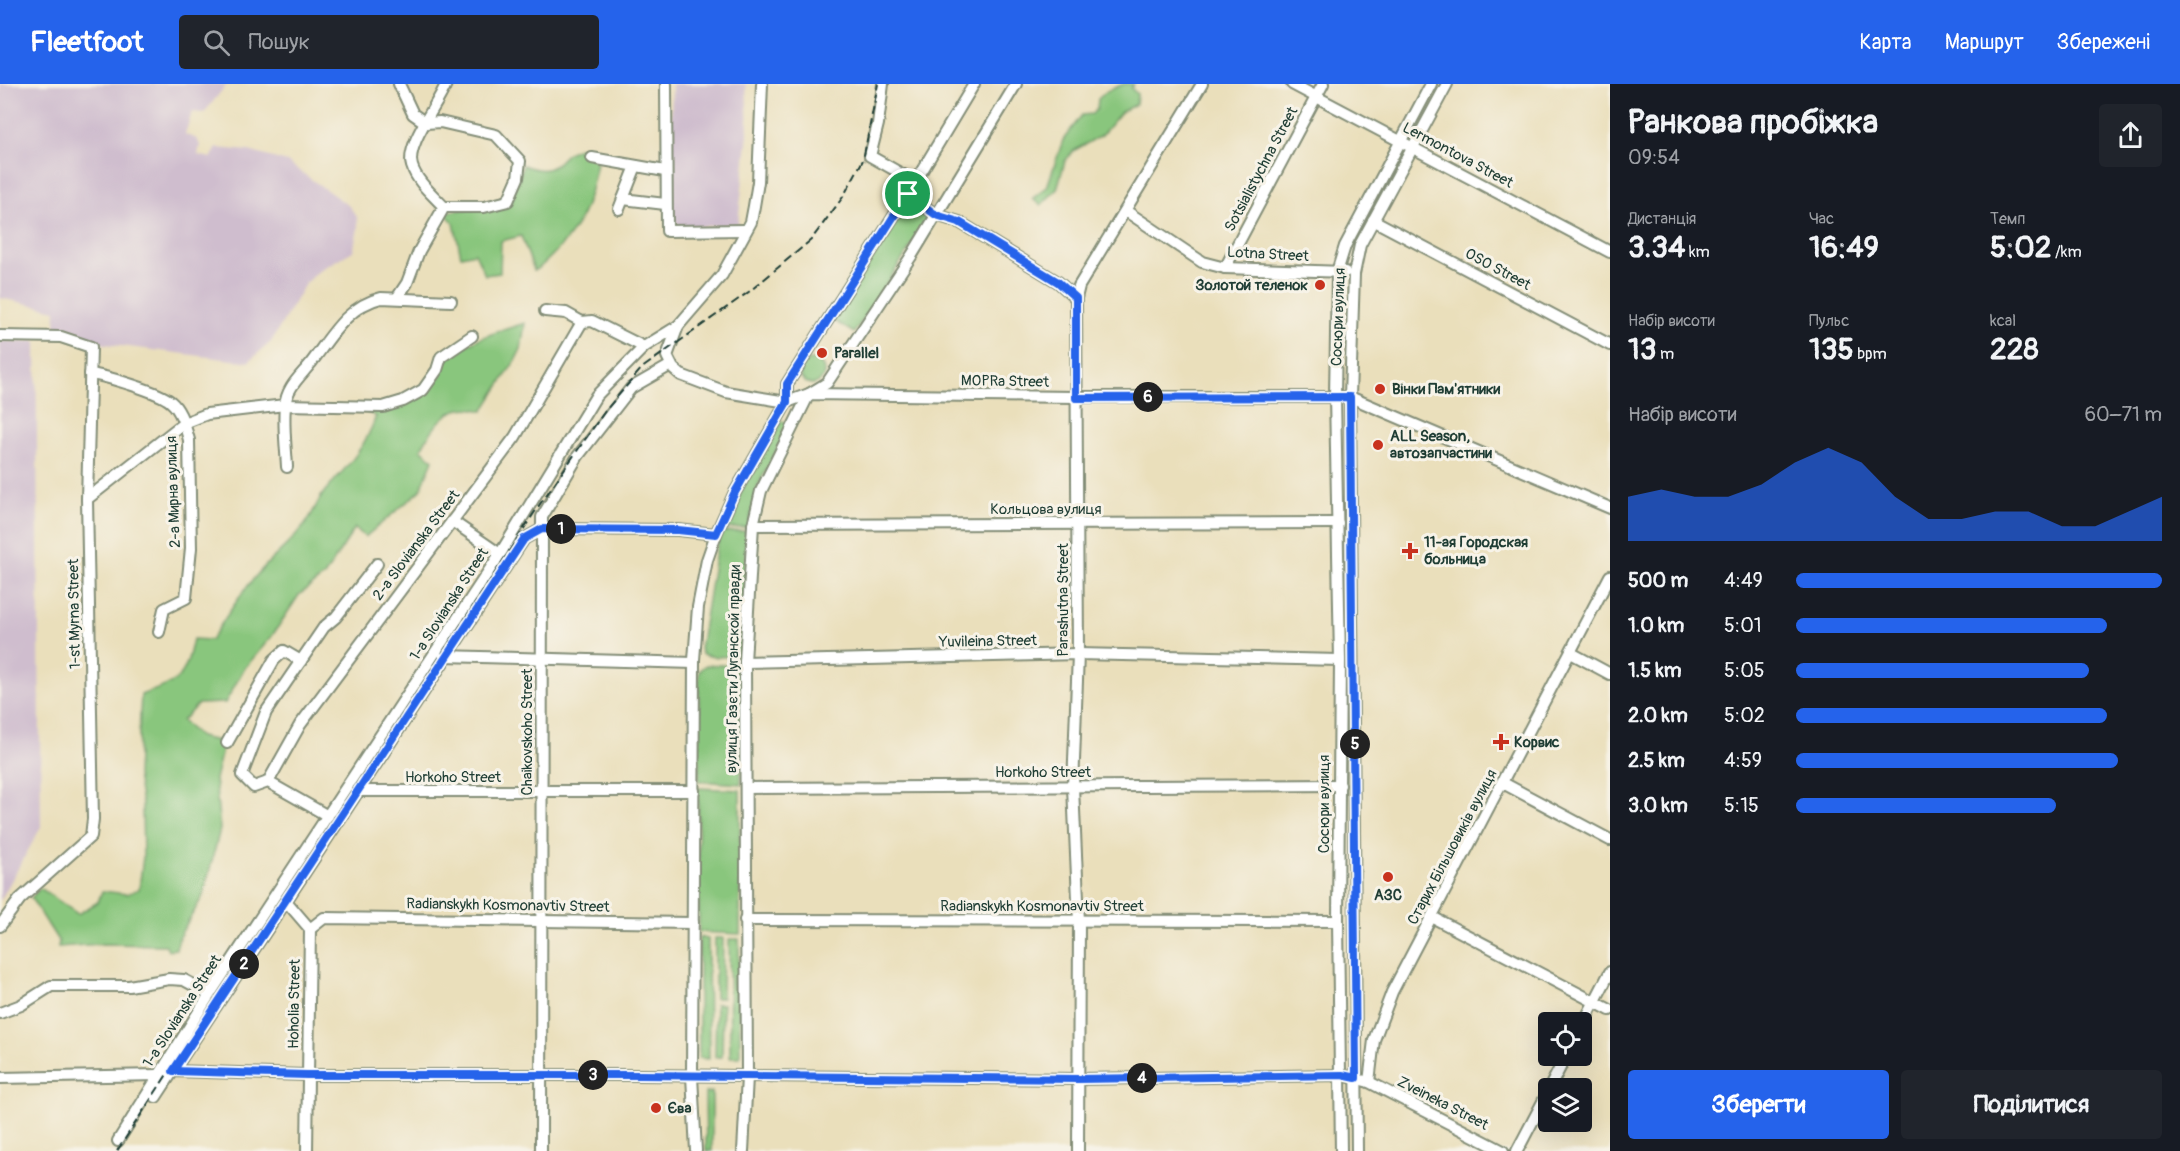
<!DOCTYPE html>
<html lang="uk">
<head>
<meta charset="utf-8">
<style>
  :root { --surface:#171b24; --page:#20242c; --text:#f1f3f6; --muted:#9ea1a6; --accent:#2563eb }
  body { margin:0; font-family:Pangolin,sans-serif; background:var(--page); color:var(--text); height:100vh; display:flex; flex-direction:column; font-size:22px; white-space:nowrap }
  * { box-sizing:border-box; margin:0 }
  p { font-size:20px; color:var(--muted) }
  .icon { flex:none; width:33px; height:33px; fill:none; stroke:currentColor; stroke-width:2; stroke-linecap:round; stroke-linejoin:round }
  .map { position:relative; flex:1; overflow:hidden }
  .details { display:flex; flex-direction:column; background:var(--surface); width:570px }
  .details>* { flex:none }
  .tools { position:absolute; left:1538px; top:928px; display:grid; gap:12px }
  .tools a { display:grid; place-items:center; width:54px; height:54px; border-radius:6px; background:var(--surface); box-shadow:0 6px 24px #0002; font-size:30px }
  .pin { position:absolute; display:grid; place-items:center; width:51px; height:51px; color:#fff; margin:-26px; border:3px solid #fff; border-radius:50%; box-shadow:0 2px 6px #0007 }
  .km { position:absolute; width:30px; height:30px; margin:-15px; border-radius:50%; background:#222; color:#fff; font-size:16px; line-height:30px; text-align:center }
  .round { display:grid; place-items:center; flex:none; width:63px; height:63px; border-radius:6px; background:var(--page) }
  .headline { display:flex; align-items:center; justify-content:space-between; height:102px; padding:0 18px }
  h1 { font-size:33px; font-weight:700; line-height:45px }
  .figures { display:grid; grid-template-columns:repeat(3,1fr); gap:9px; height:102px; padding:6px 18px }
  .figures div { display:grid; align-content:center }
  .figures b { font-size:30px; font-weight:700 }
  .figures small { font-size:16px; font-weight:400 }
  .figures p { font-size:16px }
  .chart { height:168px; padding:12px 18px }
  .chart p { display:flex; justify-content:space-between }
  .chart svg { width:100%; height:108px; margin-top:6px; fill:var(--accent); opacity:.7 }
  .action { display:flex; gap:12px; margin-top:auto; padding:12px 18px }
  .action a { flex:1; height:69px; border-radius:6px; background:var(--accent); color:#fff; font-size:24px; font-weight:700; line-height:69px; text-align:center }
  .action a+a { background:var(--page); color:var(--text) }
  ul { padding:0 18px; list-style:none; font-size:20px }
  li { display:grid; grid-template-columns:96px 72px 1fr; align-items:center; height:45px }
  li i { height:15px; border-radius:8px; background:var(--accent) }
  header { display:flex; align-items:center; gap:36px; box-sizing:border-box; height:84px; padding:0 30px; background:var(--accent); color:#fff }
  header strong { font-size:28px }
  nav { display:flex; gap:33px; margin-inline-start:auto; font-size:21px }
  .search { width:420px; height:54px; background:var(--page); display:flex; align-items:center; gap:15px; box-sizing:border-box; padding:0 21px; border-radius:6px; color:var(--muted); font-size:22px }
  main { display:flex; flex:1; min-height:0 }
  .map>svg:first-child { display:block }
  .industrial { fill:#cfbdce }
  .green { fill:#89c67d; stroke:#548258; stroke-width:1.5 }
  .lines { fill:none; stroke-linecap:round; stroke-linejoin:round }
  .minor-casing { stroke:#848e78; stroke-width:14 }
  .minor { stroke:#fff; stroke-width:10 }
  .rail { stroke:#1f3d34; stroke-width:2; stroke-dasharray:9 4.5; stroke-linecap:butt }
  .route-casing { stroke:#fff; stroke-width:12 }
  .route { stroke:#2563eb; stroke-width:8 }
  .poi-dot { fill:#c8321e; stroke:#f7f3e8; stroke-width:2 }
  .labels { text-anchor:middle; stroke-width:6; stroke-linejoin:round; paint-order:stroke }
  .street-label { font-size:15px; fill:#1f3d34; stroke:#f7f3e8 }
  .poi-label { font-size:15px; font-weight:bold; fill:#1f3d34; stroke:#f7f3e8; text-anchor:start }
</style>
</head>
<body>
<header>
<strong>Fleetfoot</strong>
<div class="search"><svg class="icon" aria-label="search" viewBox="0 0 24 24"><circle cx="10" cy="10" r="6"/><path d="M15 15l6 6"/></svg>Пошук</div>
<nav><a>Карта</a><a>Маршрут</a><a>Збережені</a></nav>
</header>
<main>
<div class="map">
<svg width="1610" height="1067" viewBox="0 0 1610 1067">
  <rect width="100%" height="100%" fill="#f7f3e8"/>
  <filter id="ink" filterUnits="userSpaceOnUse"><feTurbulence type="fractalNoise" baseFrequency=".0167" numOctaves="2"/><feDisplacementMap in="SourceGraphic" scale="12" xChannelSelector="R" yChannelSelector="G"/><feConvolveMatrix kernelMatrix="1 2 1 2 8 2 1 2 1" color-interpolation-filters="sRGB"/></filter>
  <filter id="wash" filterUnits="userSpaceOnUse"><feTurbulence type="fractalNoise" baseFrequency=".008" numOctaves="4" result="noise"/><feDisplacementMap in="SourceGraphic" scale="24" xChannelSelector="R" yChannelSelector="G"/><feGaussianBlur stdDeviation="1.35" result="paint"/><feColorMatrix in="noise" values="0 0 0 0 0 0 0 0 0 0 0 0 0 0 0 0 0 1.4 0 .05"/><feComposite in="paint" operator="in"/></filter>
  <g filter="url(#wash)">
    <rect width="100%" height="100%" fill="#eadfbb"/>
    <g class="industrial">
      <polygon points="0,0 227,0 204,29 192,28 185,50 197,55 200,61 198,71 211,74 217,64 249,67 287,78 349,122 357,133 358,144 353,167 321,185 305,200 271,258 248,278 82,257 51,248 55,245 56,226 0,214"/>
      <polygon points="672,0 746,0 748,50 738,140 681,144 669,131"/>
      <polygon points="0,257 36,257 41,743 0,817"/>
    </g>
    <g class="green">
      <polygon points="1124,0 1134,0 1131,4 1137,10 1136,20 1121,28 1102,51 1073,67 1065,77 1057,105 1041,121 1032,115 1047,103 1063,56 1082,31 1092,30 1097,25 1098,15 1107,7"/>
      <path d="M580,64L597,78C588,129 576,151 538,185L534,186L521,152L501,157L500,189L485,191L475,169L461,172L454,139L444,128L511,119L523,81C562,96 554,69 580,64Z"/>
      <polygon points="908,115 931,132 854,249 831,235"/>
      <path d="M525,239L521,265L515,277L483,327C450,316 435,340 421,365L433,376L420,407L365,453L355,444L324,492L299,511L272,552L244,585L225,619L198,620L182,637L200,653L222,658L223,662L215,695L220,745L216,761L203,812L180,851L176,865L168,866L166,861L101,860L58,863L59,858L31,814L40,804L78,830L98,818L102,807L127,810L139,805L143,773L142,720L137,691L141,611C180,597 184,597 193,555L211,556C225,535 239,511 256,492C271,474 290,460 304,442C312,432 319,414 325,407C347,383 366,363 376,332L358,325C387,323 415,325 433,300C438,293 440,281 446,276C467,255 498,248 525,239Z"/>
      <circle cx="812" cy="288" r="12"/>
      <polygon points="781,337 788,339 789,342 758,402 748,443 724,445 733,420"/>
      <polygon points="747,447 742,566 737,572 714,573 702,570 700,565 717,461 722,448"/>
      <polygon points="710,581 737,581 742,590 741,700 699,697 699,587 704,582"/>
      <polygon points="698,704 740,706 740,850 699,848"/>
      <polygon points="699,853 708,855 709,975 699,974"/>
      <polygon points="715,854 723,854 722,914 715,914"/>
      <polygon points="729,855 739,855 740,973 730,973"/>
      <polygon points="716,920 723,920 722,973 715,973"/>
      <polygon points="712,1008 712,1067 706,1067 705,1009"/>
    </g>
  </g>
  <g filter="url(#ink)">
    <g class="lines">
      <g class="minor-casing">
        <g id="minor">
          <polyline points="666,0 667,147 746,146"/>
          <polyline points="883,0 878,40 870,72 916,98"/>
          <polyline points="1292,0 1610,168"/>
          <polyline points="592,74 665,87"/>
          <polyline points="908,110 936,131 959,138 1058,198 1076,214"/>
          <polyline points="623,115 665,120"/>
          <path d="M444,123C433,111 417,98 412,82C405,61 438,21 446,0"/>
          <polyline points="619,125 636,82"/>
          <polyline points="1126,127 1202,178 1225,184 1345,188"/>
          <polyline points="1373,136 1610,261"/>
          <polyline points="1225,184 1323,0"/>
          <polyline points="397,214 407,199 419,167 444,123 484,123 508,117 518,94 520,77 496,51 440,38 426,39 413,30 399,0"/>
          <polyline points="545,227 566,229 582,238 592,237 644,263"/>
          <polyline points="678,242 667,272 673,284 681,291 726,308 787,318 809,310 1076,313 1350,313 1610,424"/>
          <polyline points="0,252 61,253 91,263 87,415 93,735 91,752 20,815 0,842"/>
          <path d="M90,290C106,292 160,308 171,318C181,326 186,344 189,356L191,464L186,514L164,525L159,548"/>
          <path d="M287,383C286,364 283,342 285,322C287,303 299,294 311,279C330,254 347,222 381,214L451,217"/>
          <polyline points="87,415 184,339 207,330 285,321 383,323 403,317 423,306 437,286 441,273 472,252"/>
          <polyline points="452,437 500,470"/>
          <polyline points="753,441 1338,439"/>
          <polyline points="1571,569 1610,590"/>
          <polyline points="444,572 694,579"/>
          <polyline points="745,578 1078,570 1340,576"/>
          <polyline points="227,659 274,576 284,567 301,577"/>
          <polyline points="268,698 300,641 515,353 582,238"/>
          <polyline points="1503,699 1610,756"/>
          <polyline points="746,704 1340,701"/>
          <polyline points="357,707 694,707"/>
          <polyline points="328,732 268,698 254,703 242,691 266,628 324,543 336,533 377,480"/>
          <polyline points="1432,833 1610,926"/>
          <polyline points="745,836 1338,837"/>
          <polyline points="310,845 286,817 524,455 542,445 678,446 716,450"/>
          <polyline points="310,845 324,834 693,839"/>
          <polyline points="0,929 21,921 51,902 129,902 169,895 184,896 210,910"/>
          <polyline points="1581,944 1610,888"/>
          <polyline points="173,987 286,817"/>
          <polyline points="0,994 159,991"/>
          <polyline points="1369,998 1503,1067"/>
          <polyline points="1549,1005 1566,972"/>
          <polyline points="156,1013 173,987 307,991 640,991 1078,995 1342,991 1369,998 1374,956 1392,908 1610,492"/>
          <polyline points="118,1057 210,910 500,470 596,312 644,263 678,242 722,191 751,138 754,122 758,98 762,0"/>
          <polyline points="307,1067 310,845"/>
          <polyline points="541,1067 542,433 578,372 631,304 671,281"/>
          <polyline points="696,1067 692,992 694,576 698,523 707,476 716,450 734,410 787,318 787,300 908,110 974,0"/>
          <polyline points="743,1067 747,993 745,578 753,441 761,407 809,310 827,299 912,171 1016,0"/>
          <polyline points="1078,1067 1079,838 1073,703 1078,570 1076,214 1079,202 1202,0"/>
          <polyline points="1341,1067 1338,837 1340,576 1335,312 1337,188 1345,162 1431,0"/>
          <polyline points="1357,1067 1350,313 1354,190 1360,161 1447,0"/>
          <polyline points="1517,1067 1548,1008"/>
        </g>
      </g>
      <use href="#minor" class="minor"/>
      <polyline class="rail" points="117,1067 540,420 605,327 642,284 750,207 811,156 843,113 863,76 878,0"/>
    </g>
  </g>
  <g class="lines" filter="url(#ink)">
    <g class="route-casing">
      <polygon id="route" points="908,110 936,131 959,138 1058,198 1076,214 1076,314 1350,313 1356,994 1342,991 1078,995 640,991 307,991 173,987 524,455 542,445 678,446 716,450 734,410 787,318 787,300"/>
    </g>
    <use href="#route" class="route"/>
  </g>
  <g class="poi-dot">
    <circle cx="1320" cy="201" r="6"/>
    <circle cx="822" cy="269" r="6"/>
    <circle cx="1380" cy="305" r="6"/>
    <circle cx="1378" cy="361" r="6"/>
    <path d="M1407 458h6v6h6v6h-6v6h-6v-6h-6v-6h6z"/>
    <path d="M1498 649h6v6h6v6h-6v6h-6v-6h-6v-6h6z"/>
    <circle cx="1388" cy="793" r="6"/>
    <circle cx="656" cy="1024" r="6"/>
  </g>
  <g class="labels">
    <g class="street-label">
      <text transform="translate(1458 71) rotate(28)" y="5">Lermontova Street</text>
      <text transform="translate(1261 85) rotate(-62)" y="5">Sotsialistychna Street</text>
      <text transform="translate(1268 170) rotate(3)" y="5">Lotna Street</text>
      <text transform="translate(1498 185) rotate(28)" y="5">OSO Street</text>
      <text transform="translate(1338 233) rotate(-88)" y="5">Сосюри вулиця</text>
      <text transform="translate(1005 297) rotate(1)" y="5">MOPRa Street</text>
      <text transform="translate(173 408) rotate(-92)" y="5">2-а Мирна вулиця</text>
      <text x="1046" y="430">Кольцова вулиця</text>
      <text transform="translate(416 461) rotate(-53)" y="5">2-a Slovianska Street</text>
      <text transform="translate(1063 516) rotate(-90)" y="5">Parashutna Street</text>
      <text transform="translate(449 520) rotate(-57)" y="5">1-a Slovianska Street</text>
      <text transform="translate(74 530) rotate(-91)" y="5">1-st Myrna Street</text>
      <text transform="translate(988 557) rotate(-1)" y="5">Yuvileina Street</text>
      <text transform="translate(733 585) rotate(-89)" y="5">вулиця Газєти Луганской правди</text>
      <text transform="translate(527 648) rotate(-90)" y="5">Chaikovskoho Street</text>
      <text x="1043" y="693">Horkoho Street</text>
      <text x="453" y="698">Horkoho Street</text>
      <text transform="translate(1324 720) rotate(-90)" y="5">Сосюри вулиця</text>
      <text transform="translate(1452 763) rotate(-62)" y="5">Старих Більшовиків вулиця</text>
      <text transform="translate(508 821) rotate(1)" y="5">Radianskykh Kosmonavtiv Street</text>
      <text x="1042" y="827">Radianskykh Kosmonavtiv Street</text>
      <text transform="translate(294 920) rotate(-89)" y="5">Hoholia Street</text>
      <text transform="translate(182 927) rotate(-57)" y="5">1-a Slovianska Street</text>
      <text transform="translate(1443 1019) rotate(27)" y="5">Zveineka Street</text>
    </g>
    <g class="poi-label">
      <text x="1308" y="206" text-anchor="end">Золотой теленок</text>
      <text x="834" y="274">Parallel</text>
      <text x="1392" y="310">Вінки Пам'ятники</text>
      <text x="1390" y="357">ALL Season,<tspan x="1390" dy="17">автозапчастини</tspan></text>
      <text x="1424" y="463">11-ая Городская<tspan x="1424" dy="17">больница</tspan></text>
      <text x="1514" y="663">Корвис</text>
      <text x="1388" y="816" text-anchor="middle">АЗС</text>
      <text x="668" y="1029">Єва</text>
    </g>
  </g>
</svg>
<div class="tools">
<a><svg class="icon" aria-label="locate" viewBox="0 0 24 24"><circle cx="12" cy="12" r="6"/><path d="M12 2v4M12 18v4M2 12h4M18 12h4"/></svg></a>
<a><svg class="icon" aria-label="layers" viewBox="0 0 24 24"><path d="M12 4l9 5-9 5-9-5zM3 14l9 5 9-5"/></svg></a>
</div>
<div class="pin" style="left:908px;top:110px;background:#1e9e55"><svg class="icon" aria-label="arrive" viewBox="0 0 24 24"><path d="M6 21V4h12l-3 4 3 4H6"/></svg></div>
<b class="km" style="left:561px;top:445px">1</b>
<b class="km" style="left:244px;top:880px">2</b>
<b class="km" style="left:593px;top:991px">3</b>
<b class="km" style="left:1142px;top:994px">4</b>
<b class="km" style="left:1355px;top:660px">5</b>
<b class="km" style="left:1148px;top:313px">6</b>
</div>
<section class="details">
<div class="headline"><div><h1>Ранкова пробіжка</h1><p>09:54</p></div><a class="round"><svg class="icon" aria-label="share" viewBox="0 0 24 24"><path d="M12 15V3M7 8l5-5 5 5M5 13v7h14v-7"/></svg></a></div>
<div class="figures">
<div><p>Дистанція</p><b>3.34<small> km</small></b></div>
<div><p>Час</p><b>16:49</b></div>
<div><p>Темп</p><b>5:02<small> /km</small></b></div>
</div>
<div class="figures">
<div><p>Набір висоти</p><b>13<small> m</small></b></div>
<div><p>Пульс</p><b>135<small> bpm</small></b></div>
<div><p>kcal</p><b>228</b></div>
</div>
<div class="chart"><p><span>Набір висоти</span>60–71 m</p>
<svg viewBox="0 0 160 44" preserveAspectRatio="none"><path d="M0 44V26L10 23L20 26L30 26L40 21L50 12L60 6L70 12L80 26L90 35L100 35L110 32L120 32L130 38L140 38L150 32L160 26V44z"/></svg>
</div>
<ul>
<li><b>500 m</b>4:49<i style="width:100%"></i></li>
<li><b>1.0 km</b>5:01<i style="width:85%"></i></li>
<li><b>1.5 km</b>5:05<i style="width:80%"></i></li>
<li><b>2.0 km</b>5:02<i style="width:85%"></i></li>
<li><b>2.5 km</b>4:59<i style="width:88%"></i></li>
<li><b>3.0 km</b>5:15<i style="width:71%"></i></li>
</ul>
<div class="action"><a>Зберегти</a><a>Поділитися</a></div>
</section>
</main>
</body>
</html>
